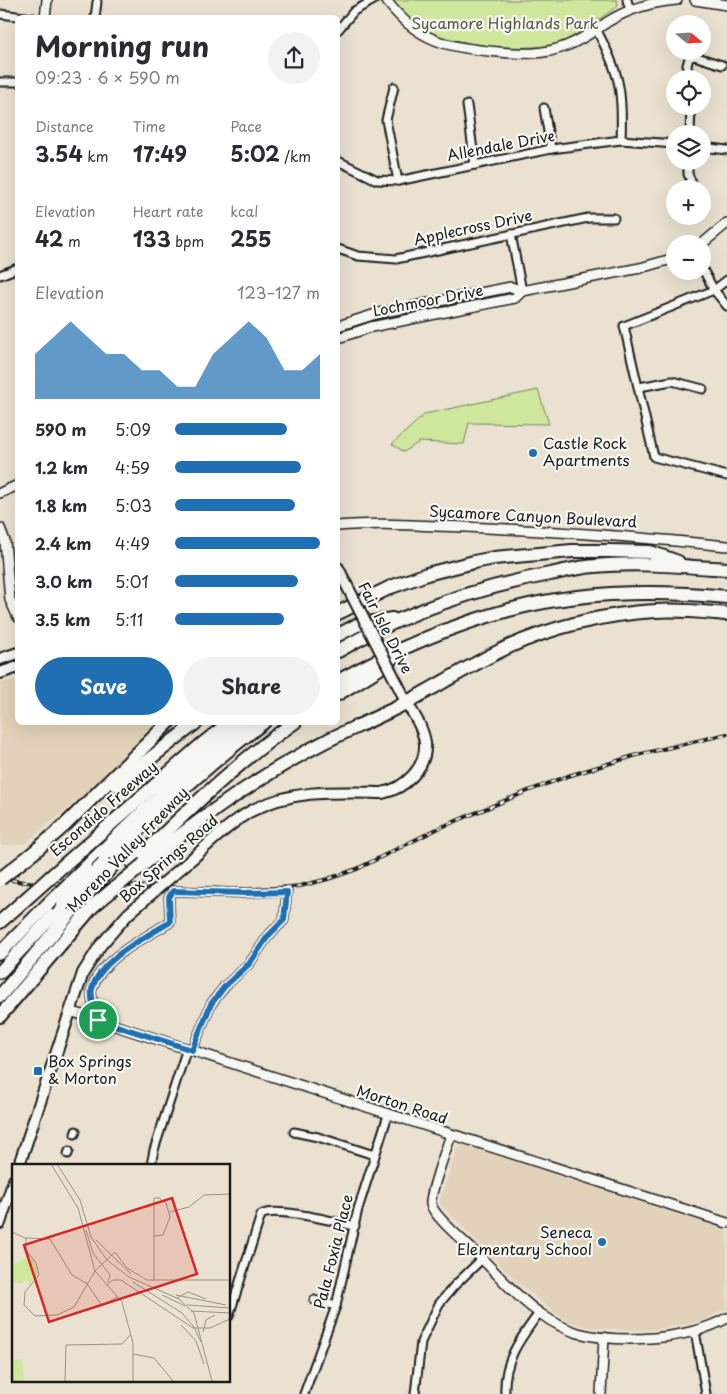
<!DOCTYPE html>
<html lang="en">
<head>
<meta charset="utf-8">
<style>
  :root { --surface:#fff; --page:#f2f2f3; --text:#2b2b33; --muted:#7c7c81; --accent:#1f6fb2 }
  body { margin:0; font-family:"Playpen Sans",sans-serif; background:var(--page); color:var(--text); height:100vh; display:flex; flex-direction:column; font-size:19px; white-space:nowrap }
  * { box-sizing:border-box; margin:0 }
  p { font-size:16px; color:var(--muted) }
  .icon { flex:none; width:28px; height:28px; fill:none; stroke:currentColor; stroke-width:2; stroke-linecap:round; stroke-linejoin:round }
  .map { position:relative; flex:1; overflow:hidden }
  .side { position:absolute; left:15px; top:15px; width:325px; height:710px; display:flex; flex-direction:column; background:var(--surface); border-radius:8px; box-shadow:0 5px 20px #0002 }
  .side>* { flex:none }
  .needle { width:32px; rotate:108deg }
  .controls { position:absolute; left:666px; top:15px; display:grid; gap:10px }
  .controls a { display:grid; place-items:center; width:45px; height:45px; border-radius:50%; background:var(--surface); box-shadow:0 5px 20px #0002; font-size:25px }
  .pin { position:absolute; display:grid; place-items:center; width:42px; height:42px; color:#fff; margin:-21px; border:2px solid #fff; border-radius:50%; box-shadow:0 1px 5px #0007 }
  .round { display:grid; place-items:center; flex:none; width:52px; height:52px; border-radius:26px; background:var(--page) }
  .overview { display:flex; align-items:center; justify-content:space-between; height:85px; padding:0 20px }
  h1 { font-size:28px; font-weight:700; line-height:38px }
  .stats { display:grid; grid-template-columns:repeat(3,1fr); gap:8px; height:85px; padding:5px 20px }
  .stats div { display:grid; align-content:center }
  .stats b { font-size:21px; font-weight:700 }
  .stats small { font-size:14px; font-weight:400 }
  .stats p { font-size:14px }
  .chart { height:140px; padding:10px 20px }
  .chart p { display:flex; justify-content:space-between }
  .chart svg { width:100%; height:90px; margin-top:5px; fill:var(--accent); opacity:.7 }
  .action { display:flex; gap:10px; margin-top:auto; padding:10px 20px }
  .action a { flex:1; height:58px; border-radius:30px; background:var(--accent); color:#fff; font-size:20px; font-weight:700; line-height:58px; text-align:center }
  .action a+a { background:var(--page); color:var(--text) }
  ul { padding:0 20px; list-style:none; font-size:16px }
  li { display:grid; grid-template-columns:80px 60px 1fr; align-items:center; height:38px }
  li i { height:12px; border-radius:6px; background:var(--accent) }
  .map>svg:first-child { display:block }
  .built { fill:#e2d2b9 }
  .green { fill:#cfe79d; stroke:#76825c }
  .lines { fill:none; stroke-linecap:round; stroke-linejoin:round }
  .minor-casing { stroke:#1c1c1c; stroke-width:11 }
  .tertiary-casing { stroke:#1c1c1c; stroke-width:12 }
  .secondary-casing { stroke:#1c1c1c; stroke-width:14 }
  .motorway-casing { stroke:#1c1c1c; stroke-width:16 }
  .minor { stroke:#f6f6f2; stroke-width:7 }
  .tertiary { stroke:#f6f6f2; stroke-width:9 }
  .secondary { stroke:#f6f6f2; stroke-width:10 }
  .motorway { stroke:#f6f6f2; stroke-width:12 }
  .rail-casing { stroke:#1c1c1c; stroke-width:4 }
  .rail { stroke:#f6f6f2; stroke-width:2; stroke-dasharray:5.5; stroke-linecap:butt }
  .secondary-bridge-casing { stroke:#1c1c1c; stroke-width:14; stroke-linecap:butt }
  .motorway-bridge-casing { stroke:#1c1c1c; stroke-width:16; stroke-linecap:butt }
  .secondary-bridge { stroke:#f6f6f2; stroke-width:10 }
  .motorway-bridge { stroke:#f6f6f2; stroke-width:12 }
  .route-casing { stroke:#fff; stroke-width:10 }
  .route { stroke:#1f6fb2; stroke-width:6 }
  .poi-dot { fill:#1f6fb2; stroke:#f6f6f2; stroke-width:2 }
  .labels { text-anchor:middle; stroke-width:4.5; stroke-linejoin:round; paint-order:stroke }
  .park-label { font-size:15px; fill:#525943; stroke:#f6f6f2 }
  .street-label { font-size:15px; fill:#1c1c1c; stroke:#f6f6f2 }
  .poi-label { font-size:15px; fill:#1c1c1c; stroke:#f6f6f2; text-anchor:start }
  .inset-road { fill:none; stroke:#989288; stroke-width:1 }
  .view { fill:#d62828; fill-opacity:0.15; stroke:#d62828; stroke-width:2.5 }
  .inset-edge { fill:none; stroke:#1c1c1c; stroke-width:2.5 }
</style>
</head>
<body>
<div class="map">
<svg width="727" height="1394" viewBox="0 0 727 1394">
  <rect width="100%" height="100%" fill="#eae1d0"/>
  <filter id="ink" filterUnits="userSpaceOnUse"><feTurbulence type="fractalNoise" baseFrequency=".02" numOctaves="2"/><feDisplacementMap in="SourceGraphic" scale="10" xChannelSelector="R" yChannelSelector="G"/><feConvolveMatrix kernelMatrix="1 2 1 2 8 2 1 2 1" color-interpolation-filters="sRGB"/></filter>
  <g filter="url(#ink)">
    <g class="built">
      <polygon points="17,679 18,722 155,723 139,742 97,784 25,844 1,845 0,683"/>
      <polygon points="463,1145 727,1230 727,1308 704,1320 693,1323 657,1329 630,1330 592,1328 568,1321 552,1311 513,1278 440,1204 440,1199 457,1149"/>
    </g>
    <g class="green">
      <path d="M393,0H617L618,6C601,17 584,31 566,40C533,55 447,46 416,25C407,19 399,9 393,0Z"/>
      <polygon points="538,390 549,424 469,423 464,444 419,442 404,452 392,444 425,414"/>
    </g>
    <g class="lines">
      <g class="minor-casing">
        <g id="minor">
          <polyline points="627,0 630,10"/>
          <polyline points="0,14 33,18"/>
          <polyline points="95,18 97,2"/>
          <path d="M596,29C620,73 623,91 621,140"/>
          <polyline points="338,30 354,11 374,0"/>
          <polyline points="688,79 687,65 689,58 694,56 722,65"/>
          <polyline points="0,82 18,82"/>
          <polyline points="394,87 386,120 398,181"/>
          <polyline points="467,105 475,165"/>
          <polyline points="544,108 551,149"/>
          <polyline points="690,134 691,106"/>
          <polyline points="702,147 727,150"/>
          <polyline points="338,161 377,180 398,181 551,149 621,140 675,144"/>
          <polyline points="688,161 688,174 691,181"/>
          <polyline points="511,234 522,291"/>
          <polyline points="338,249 358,256 396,259 588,218 614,218"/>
          <polyline points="702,268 714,290 727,306"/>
          <polyline points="0,275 18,268"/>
          <polyline points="727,280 714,290 624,326 654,457 727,476"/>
          <polyline points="639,387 672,381 703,389"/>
          <path d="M98,1020C95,1011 90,998 92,989C100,959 145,938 170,922L169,897L173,891L243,893L287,891L284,920L268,936L249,964L225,986L211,1004L192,1050"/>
          <polyline points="294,1132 318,1137 374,1155"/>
          <polyline points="75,1134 76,1131"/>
          <polyline points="68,1154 69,1151"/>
          <polyline points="151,1165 154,1150 187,1048"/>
          <polyline points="314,1300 336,1306"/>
          <path d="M229,1316L261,1215C276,1206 335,1222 355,1226"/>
          <polyline points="695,1331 706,1394"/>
          <polyline points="304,1394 336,1306 358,1209 388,1115"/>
          <polyline points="415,1394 421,1342 439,1304 454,1286 482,1259"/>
          <path d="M505,1394C503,1361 520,1339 539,1313"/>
        </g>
      </g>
      <g class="tertiary-casing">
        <g id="tertiary">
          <path d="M386,0C417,42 450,48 499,52C522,54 544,55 566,46C582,40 595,30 609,21C630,8 653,2 677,0"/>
          <polyline points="695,0 727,5"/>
          <polyline points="45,18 47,0"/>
          <polyline points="702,244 727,223"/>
          <polyline points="338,326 379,313 511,287 522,291 640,268 675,258"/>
          <polyline points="338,338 371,327 515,298 522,291"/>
          <polyline points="0,493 18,485"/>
          <path d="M338,526C381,522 423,526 466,527C553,531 640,537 727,546"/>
          <polyline points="0,528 5,541 10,600 18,617"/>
          <polyline points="70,1011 727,1223"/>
          <path d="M451,1135C447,1147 429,1195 431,1204C433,1216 467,1244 477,1254C497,1273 518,1299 541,1314C552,1322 565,1329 578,1333C621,1344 688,1340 727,1318"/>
          <polyline points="601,1394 604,1337"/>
        </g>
      </g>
      <g class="secondary-casing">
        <g id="secondary">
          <polyline points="338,568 344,580"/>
          <polyline points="0,659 18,653"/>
          <polyline points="0,673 18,667"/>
          <path d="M194,857C212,841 230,823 251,811C292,789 337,792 382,793C404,789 427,768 425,743C423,726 411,711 403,696"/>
          <polyline points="19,1165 83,973 100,946 128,914"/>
          <polyline points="0,1223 14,1180"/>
        </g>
      </g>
      <g class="motorway-casing">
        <g id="motorway">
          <polyline points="338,613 391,587 427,574 474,562 494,558 572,551 609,551 650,552 678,562"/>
          <polyline points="338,635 357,625 392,619"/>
          <path d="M338,651C403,613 476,588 550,574C565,571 580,567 595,566C638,562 683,566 727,569"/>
          <path d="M338,681C392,651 449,626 509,610C579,591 655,590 727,597"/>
          <polyline points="338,694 377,670 392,658"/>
          <polyline points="116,785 197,722"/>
          <polyline points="33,853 65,825 169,722"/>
          <path d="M104,863C155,813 207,765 264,722"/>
          <path d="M133,864C184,814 236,763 295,722"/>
          <path d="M144,864C201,817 262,774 328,740C351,729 374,719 396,708C433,689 468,666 506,648C551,627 605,614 655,611C679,609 703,612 727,614"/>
          <polyline points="64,865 201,745 230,722"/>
          <path d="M85,868C136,817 189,768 246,722"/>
          <polyline points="0,922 18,906"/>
          <polyline points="0,953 47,905"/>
          <polyline points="0,972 63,905"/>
          <polyline points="0,996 77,905"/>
          <polyline points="0,1016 93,906"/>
        </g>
      </g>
      <use href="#minor" class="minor"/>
      <use href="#tertiary" class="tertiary"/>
      <use href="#secondary" class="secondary"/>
      <use href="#motorway" class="motorway"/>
      <g class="rail-casing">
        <polyline id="rail" points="0,878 23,882 159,887 263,890 300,886 328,879 357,869 437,829 528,791 568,776 637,755 727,734"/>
      </g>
      <use href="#rail" class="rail"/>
      <g class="secondary-bridge-casing">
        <g id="secondary-bridge">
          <polyline points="344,580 402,693"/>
          <polyline points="128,914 194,857"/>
        </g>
      </g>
      <g class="motorway-bridge-casing">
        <g id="motorway-bridge">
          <polyline points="0,879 33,853"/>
          <polyline points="47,905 85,868"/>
          <polyline points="63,905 104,863"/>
          <polyline points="77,905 115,863"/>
          <polyline points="18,906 64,865"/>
          <polyline points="93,906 144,864"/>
        </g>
      </g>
      <use href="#secondary-bridge" class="secondary-bridge"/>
      <use href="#motorway-bridge" class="motorway-bridge"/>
    </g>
  </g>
  <g class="lines" filter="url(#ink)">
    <g class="route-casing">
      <path id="route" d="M173,891L243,893L287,892L284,920L268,936L249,964L225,986L211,1004L192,1050L98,1020C95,1011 90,998 92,989C100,959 145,938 170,922L169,897Z"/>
    </g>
    <use href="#route" class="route"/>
  </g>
  <g class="poi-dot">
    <circle cx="533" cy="453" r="5"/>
    <rect x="33" y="1066" width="10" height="10" rx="2.5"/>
    <circle cx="602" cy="1242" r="5"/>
  </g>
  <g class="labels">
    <g class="park-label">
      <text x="505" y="29">Sycamore Highlands Park</text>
    </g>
    <g class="street-label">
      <text transform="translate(501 146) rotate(-11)" y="5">Allendale Drive</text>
      <text transform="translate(473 228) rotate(-12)" y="5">Applecross Drive</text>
      <text transform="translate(428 301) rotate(-11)" y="5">Lochmoor Drive</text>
      <text transform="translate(533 517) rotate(3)" y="5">Sycamore Canyon Boulevard</text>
      <text transform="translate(385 628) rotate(63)" y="5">Fair Isle Drive</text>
      <text transform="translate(104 809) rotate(-41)" y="5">Escondido Freeway</text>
      <text transform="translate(128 850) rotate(-46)" y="5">Moreno Valley Freeway</text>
      <text transform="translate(169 859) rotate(-41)" y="5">Box Springs Road</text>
      <text transform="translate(402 1105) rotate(18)" y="5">Morton Road</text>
      <text transform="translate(334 1252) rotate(-76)" y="5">Pala Foxia Place</text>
    </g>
    <g class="poi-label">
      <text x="543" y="449">Castle Rock<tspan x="543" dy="17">Apartments</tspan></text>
      <text x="48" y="1067">Box Springs<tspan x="48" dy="17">&amp; Morton</tspan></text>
      <text x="592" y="1238" text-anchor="end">Seneca<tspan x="592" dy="17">Elementary School</tspan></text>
    </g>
  </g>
  <g transform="translate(12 1164)">
    <rect width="218" height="218" fill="#eae1d0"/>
    <path d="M17,93L22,97L26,110L18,121L14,115L9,120L0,117V100ZM10,195L12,217H0V196Z" fill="#cfe79d"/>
    <path class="inset-road" d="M39,0L66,44L83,107M45,0L68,36L79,73L95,96L117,113L167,135L182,149L200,217M158,48L177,43L192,31L218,30M74,66L81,89L98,111L96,118M0,68L13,74L38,75L60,111L74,119M14,74V86L24,99L27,111L13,128L12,141L23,152L45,151L62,143L83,107M84,76L119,110M83,107L103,88L115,104L135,116H218M83,107L110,138L121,179V217M142,116V34H147L154,39L158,53L151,71L142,72M74,118L90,142L105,133M121,118L170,149L182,163L189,178M94,121L101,116H109L181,164H198L218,155M150,131L173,142M164,131L214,141M165,134L176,128L194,135M175,141L218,144M179,147L218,149M169,161L184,177L192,200M191,168L194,156L203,151M121,190L142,194L161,217M53,217L54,181L110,180L119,170"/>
    <path class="view" d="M160,34L185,110L37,158L12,81Z"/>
    <rect width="218" height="218" class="inset-edge"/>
  </g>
</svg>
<div class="controls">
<a><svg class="needle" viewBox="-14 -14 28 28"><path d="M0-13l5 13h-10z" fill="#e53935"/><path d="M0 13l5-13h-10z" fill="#7c7c81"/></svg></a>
<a><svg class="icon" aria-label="locate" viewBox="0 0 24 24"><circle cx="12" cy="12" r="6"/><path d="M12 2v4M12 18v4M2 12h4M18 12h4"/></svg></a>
<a><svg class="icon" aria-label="layers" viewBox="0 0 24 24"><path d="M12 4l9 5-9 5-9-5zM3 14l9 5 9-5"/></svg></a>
<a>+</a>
<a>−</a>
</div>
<div class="pin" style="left:98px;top:1020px;background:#1e9e55"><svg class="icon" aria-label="arrive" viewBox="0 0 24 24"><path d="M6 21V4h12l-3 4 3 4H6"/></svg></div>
<section class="side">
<div class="overview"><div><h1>Morning run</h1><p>09:23 · 6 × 590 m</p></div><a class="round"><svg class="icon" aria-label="share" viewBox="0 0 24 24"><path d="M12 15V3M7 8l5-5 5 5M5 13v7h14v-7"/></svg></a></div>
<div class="stats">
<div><p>Distance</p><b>3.54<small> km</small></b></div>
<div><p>Time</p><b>17:49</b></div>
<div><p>Pace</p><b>5:02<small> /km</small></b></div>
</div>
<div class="stats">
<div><p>Elevation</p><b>42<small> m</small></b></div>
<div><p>Heart rate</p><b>133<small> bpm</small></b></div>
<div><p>kcal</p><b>255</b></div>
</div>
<div class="chart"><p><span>Elevation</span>123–127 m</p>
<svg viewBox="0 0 160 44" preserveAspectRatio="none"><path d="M0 44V22L10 14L20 6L30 14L40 22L50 22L60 30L70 30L80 38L90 38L100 22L110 14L120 6L130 14L140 30L150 30L160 22V44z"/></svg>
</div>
<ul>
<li><b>590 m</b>5:09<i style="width:77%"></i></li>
<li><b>1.2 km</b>4:59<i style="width:87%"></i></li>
<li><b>1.8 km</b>5:03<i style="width:83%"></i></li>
<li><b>2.4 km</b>4:49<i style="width:100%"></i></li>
<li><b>3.0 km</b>5:01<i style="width:85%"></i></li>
<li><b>3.5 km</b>5:11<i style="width:75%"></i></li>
</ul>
<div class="action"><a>Save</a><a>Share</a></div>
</section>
</div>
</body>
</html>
